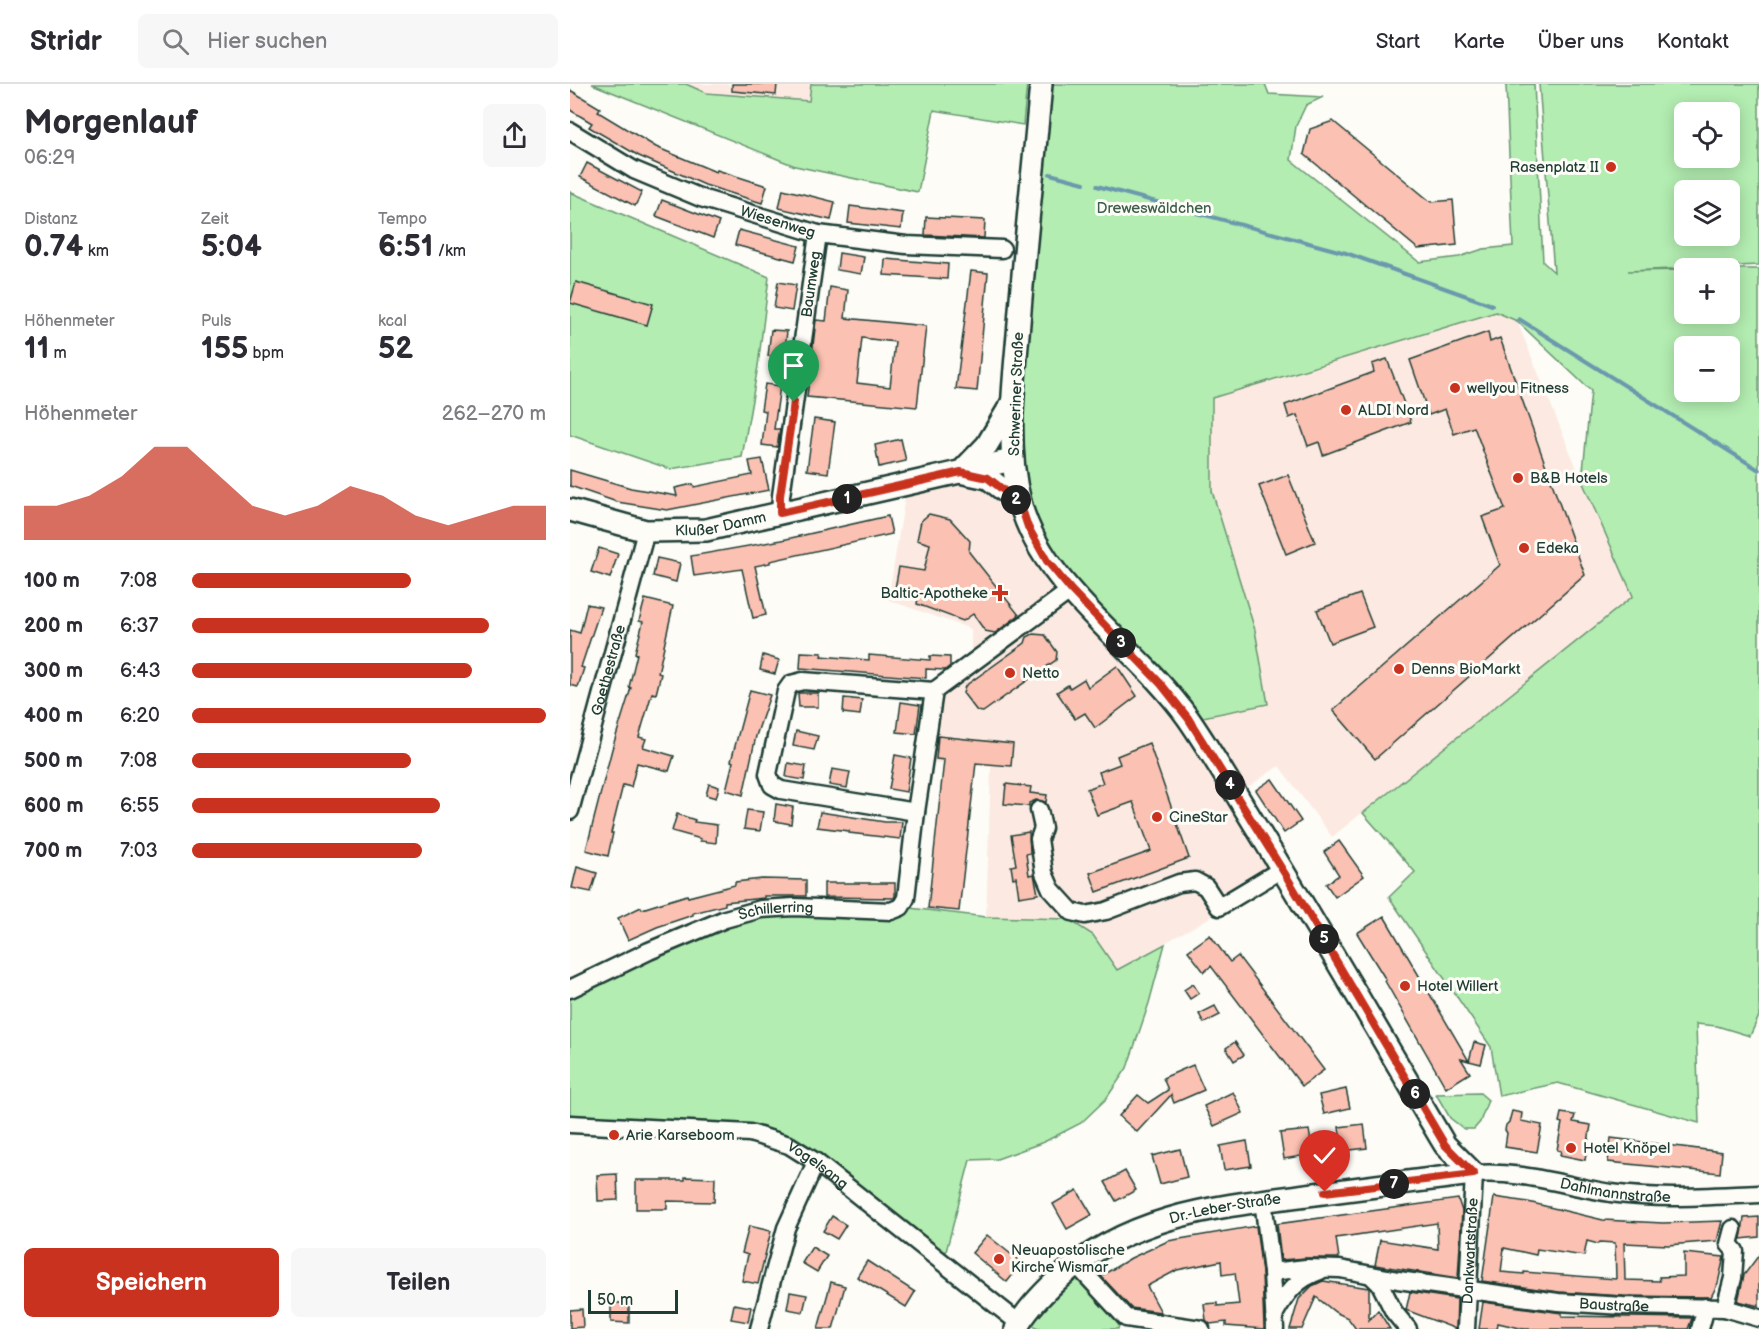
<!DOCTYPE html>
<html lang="de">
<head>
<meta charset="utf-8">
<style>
  :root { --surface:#fff; --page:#f7f7f7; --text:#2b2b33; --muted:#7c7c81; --line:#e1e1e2; --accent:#c8321e }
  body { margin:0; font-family:"Balsamiq Sans",sans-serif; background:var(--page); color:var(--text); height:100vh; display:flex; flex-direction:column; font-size:22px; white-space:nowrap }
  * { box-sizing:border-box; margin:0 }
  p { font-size:20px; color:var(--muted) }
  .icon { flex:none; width:33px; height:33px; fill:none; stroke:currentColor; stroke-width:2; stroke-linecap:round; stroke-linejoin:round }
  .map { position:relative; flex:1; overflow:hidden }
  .side { display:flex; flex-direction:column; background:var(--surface); width:570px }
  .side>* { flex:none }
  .fabs { position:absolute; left:1104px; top:18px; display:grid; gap:12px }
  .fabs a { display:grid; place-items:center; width:66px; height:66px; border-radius:9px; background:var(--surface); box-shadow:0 3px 15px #0003; font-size:30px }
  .scale { position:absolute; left:18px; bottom:15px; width:90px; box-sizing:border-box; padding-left:6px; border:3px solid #1f3d34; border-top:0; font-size:16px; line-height:21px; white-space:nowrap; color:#1f3d34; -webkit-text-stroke:4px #fdfcf7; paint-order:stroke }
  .pin { position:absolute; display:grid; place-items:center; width:51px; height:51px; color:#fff; margin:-62px -26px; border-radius:50% 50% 50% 0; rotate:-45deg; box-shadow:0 0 6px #0007 }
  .pin .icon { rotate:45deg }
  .km { position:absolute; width:30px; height:30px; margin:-15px; border-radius:50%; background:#222; color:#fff; font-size:16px; line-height:30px; text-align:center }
  .round { display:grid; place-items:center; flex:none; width:63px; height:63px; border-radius:9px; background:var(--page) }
  .summary { display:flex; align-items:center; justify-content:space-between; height:102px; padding:0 24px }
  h1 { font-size:33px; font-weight:700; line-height:45px }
  .metrics { display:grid; grid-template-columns:repeat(3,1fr); gap:9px; height:102px; padding:6px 24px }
  .metrics div { display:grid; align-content:center }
  .metrics b { font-size:30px; font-weight:700 }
  .metrics small { font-size:16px; font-weight:400 }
  .metrics p { font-size:16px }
  .chart { height:168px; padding:12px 24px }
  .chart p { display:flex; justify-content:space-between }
  .chart svg { width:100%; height:108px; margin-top:6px; fill:var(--accent); opacity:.7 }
  .button { display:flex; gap:12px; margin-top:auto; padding:12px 24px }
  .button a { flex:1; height:69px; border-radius:9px; background:var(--accent); color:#fff; font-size:24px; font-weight:700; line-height:69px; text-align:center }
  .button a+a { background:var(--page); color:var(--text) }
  ul { padding:0 24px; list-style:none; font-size:20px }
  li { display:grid; grid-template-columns:96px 72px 1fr; align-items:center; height:45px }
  li i { height:15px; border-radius:8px; background:var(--accent) }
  header { display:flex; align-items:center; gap:36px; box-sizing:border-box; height:84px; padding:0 30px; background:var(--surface); border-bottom:2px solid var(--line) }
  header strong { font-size:28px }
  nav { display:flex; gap:33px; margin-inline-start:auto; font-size:21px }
  .search { width:420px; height:54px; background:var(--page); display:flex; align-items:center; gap:15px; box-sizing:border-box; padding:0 21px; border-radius:9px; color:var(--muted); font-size:22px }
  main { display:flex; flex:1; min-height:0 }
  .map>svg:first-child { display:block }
  .built { fill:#fceae2 }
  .green { fill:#b3edb1; stroke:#699572; stroke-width:1.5; fill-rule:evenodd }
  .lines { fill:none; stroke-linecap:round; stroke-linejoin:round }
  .stream { stroke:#6b99ad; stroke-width:4 }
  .building { fill:#fbc1b2; stroke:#1f3d34; stroke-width:1.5; fill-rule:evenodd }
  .minor-casing { stroke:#1f3d34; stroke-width:21 }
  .major-casing { stroke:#1f3d34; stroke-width:26 }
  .minor { stroke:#fdfcf7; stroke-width:16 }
  .major { stroke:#fdfcf7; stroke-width:21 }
  .route-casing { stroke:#fff; stroke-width:12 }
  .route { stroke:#c8321e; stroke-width:8 }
  .poi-dot { fill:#c8321e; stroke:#fdfcf7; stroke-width:2 }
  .labels { text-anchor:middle; stroke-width:6; stroke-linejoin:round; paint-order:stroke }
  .poi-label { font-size:15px; fill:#1f3d34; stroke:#fdfcf7; text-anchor:start }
  .park-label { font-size:15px; fill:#3d604d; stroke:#fdfcf7 }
  .street-label { font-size:15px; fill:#1f3d34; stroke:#fdfcf7 }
</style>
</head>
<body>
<header>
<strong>Stridr</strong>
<div class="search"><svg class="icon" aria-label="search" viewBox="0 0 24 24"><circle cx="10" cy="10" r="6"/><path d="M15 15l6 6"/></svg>Hier suchen</div>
<nav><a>Start</a><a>Karte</a><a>Über uns</a><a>Kontakt</a></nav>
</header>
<main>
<section class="side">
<div class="summary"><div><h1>Morgenlauf</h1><p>06:29</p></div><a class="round"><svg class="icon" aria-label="share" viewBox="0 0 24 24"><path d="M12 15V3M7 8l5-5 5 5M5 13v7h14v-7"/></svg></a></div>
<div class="metrics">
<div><p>Distanz</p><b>0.74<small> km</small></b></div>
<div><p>Zeit</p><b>5:04</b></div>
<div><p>Tempo</p><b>6:51<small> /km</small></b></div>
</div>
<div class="metrics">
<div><p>Höhenmeter</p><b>11<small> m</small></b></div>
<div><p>Puls</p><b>155<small> bpm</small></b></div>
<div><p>kcal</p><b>52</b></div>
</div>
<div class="chart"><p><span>Höhenmeter</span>262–270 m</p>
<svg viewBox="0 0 160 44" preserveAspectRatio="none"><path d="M0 44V30L10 30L20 26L30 18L40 6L50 6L60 18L70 30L80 34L90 30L100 22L110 26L120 34L130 38L140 34L150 30L160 30V44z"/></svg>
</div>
<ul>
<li><b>100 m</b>7:08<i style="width:62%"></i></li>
<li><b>200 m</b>6:37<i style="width:84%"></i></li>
<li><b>300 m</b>6:43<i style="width:79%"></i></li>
<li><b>400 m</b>6:20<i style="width:100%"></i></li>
<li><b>500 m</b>7:08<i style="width:62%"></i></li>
<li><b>600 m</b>6:55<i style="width:70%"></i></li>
<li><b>700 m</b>7:03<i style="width:65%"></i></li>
</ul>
<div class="button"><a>Speichern</a><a>Teilen</a></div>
</section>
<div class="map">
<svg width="1189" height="1245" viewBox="0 0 1189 1245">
  <rect width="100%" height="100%" fill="#fdfcf7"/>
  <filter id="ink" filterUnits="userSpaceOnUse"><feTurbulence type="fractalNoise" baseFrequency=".0167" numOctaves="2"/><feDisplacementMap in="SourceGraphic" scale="12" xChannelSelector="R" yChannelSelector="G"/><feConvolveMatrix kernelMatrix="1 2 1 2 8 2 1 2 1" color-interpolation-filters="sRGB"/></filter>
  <g filter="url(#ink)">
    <g class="built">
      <polygon points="116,0 241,0 239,17 136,9"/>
      <polygon points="926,228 947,237 1012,397 1063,512 762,753 709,682 666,711 715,791 547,886 538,871 498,835 416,833 421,683 353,678 364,607 401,580 401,545 318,516 337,401 442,376 698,620 685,546 642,407 642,314"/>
    </g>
    <g class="green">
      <polygon points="22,0 116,0 136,9 239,17 241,0 457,0 453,41 364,26 348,108 225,82"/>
      <path d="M471,0H695L699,10L753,13L736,21L726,42L721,76L849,178L889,173L913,165L943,162L936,1L964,0L973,178L984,188L969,0H1189V181L1058,187L1114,186V230H1160V185H1189V932L1180,952L1147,942L1126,940L1129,1039L988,999L929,1012L921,963L819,813L845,788L793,729L1063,512L1012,397L1021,307L947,237L926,228L642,314V407L685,546L698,620L618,636L501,506L446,401ZM1114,28H1160V74H1114ZM1114,106H1160V152H1114ZM1114,262H1160V308H1114Z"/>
      <polygon points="0,108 199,193 188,282 172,373 100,385 0,351"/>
      <polygon points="331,823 416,833 498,835 523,851 547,886 595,860 579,919 557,984 536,1015 511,1039 474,1058 427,1075 400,1076 373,1179 246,1078 180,1049 0,1040 0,905 155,835"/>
      <polygon points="910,1009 918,1016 910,1038 904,1045 894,1045 880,1034 866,1010"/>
      <polygon points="509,1192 549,1241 548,1245 468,1245 462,1241 475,1225"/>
    </g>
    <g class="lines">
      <g class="stream">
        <polyline points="480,90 514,99"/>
        <polyline points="527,102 776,169 922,221"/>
        <polyline points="949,235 1189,386"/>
      </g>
    </g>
    <g class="building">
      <polygon points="162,0 207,0 206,11 162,7"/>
      <polygon points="0,6 30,24 28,28 86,63 146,88 147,86 197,102 192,119 135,101 69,72 19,43 22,39 0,26"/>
      <polygon points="763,37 861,118 883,116 887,161 848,165 734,70 740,45"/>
      <polygon points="17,79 72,108 65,122 10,93"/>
      <polygon points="213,105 265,118 261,136 209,124"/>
      <polygon points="92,116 149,138 143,154 86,132"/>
      <polygon points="280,122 333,129 331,145 278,139"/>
      <polygon points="356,133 415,136 414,154 355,151"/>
      <polygon points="169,146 229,162 225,177 165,161"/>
      <polygon points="269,169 294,173 291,190 267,186"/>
      <polygon points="315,175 378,180 377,195 314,191"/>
      <polygon points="401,187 418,189 407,307 386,305"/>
      <polygon points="6,198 83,220 77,241 0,219"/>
      <polygon points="208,198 226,201 222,227 204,224"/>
      <path d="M260,203L278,206L275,234L356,242L347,323L237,313L246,236L256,237ZM292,254L325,258L320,303L287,299Z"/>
      <polygon points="201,246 217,247 214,274 198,272"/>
      <polygon points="918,248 920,258 930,254 1015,491 805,675 763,626 930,481 912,433 935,425 904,343 884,350 875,325 859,331 840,276"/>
      <polygon points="817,275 841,338 753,371 749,358 738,362 727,331 719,334 715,321 804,288 802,280"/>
      <polygon points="195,300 210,302 204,345 210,345 207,363 192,361 196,327 191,326"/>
      <polygon points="244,335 265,338 258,389 237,386"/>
      <polygon points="331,355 336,377 309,383 305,361"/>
      <polygon points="192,375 199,406 97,426 47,418 0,402 0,386 61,404 107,412 105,404 123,400 124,403 182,391 179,377"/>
      <polygon points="718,391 745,458 716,470 689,402"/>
      <polygon points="359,430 380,435 400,457 399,468 449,531 425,549 415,547 403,530 393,537 347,520 348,514 324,510 329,483 354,487 360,460 347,456 351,437"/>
      <polygon points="318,432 322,450 200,477 200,479 185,482 196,531 183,534 172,485 124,492 121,472 212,456"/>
      <polygon points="29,464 48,470 40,494 21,488"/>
      <polygon points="87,474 110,479 106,498 83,492"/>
      <polygon points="790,510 803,543 760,559 747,526"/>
      <polygon points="75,515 103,522 88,589 91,590 86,610 82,609 69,653 76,655 73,663 104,672 99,687 67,679 61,703 53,701 41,749 43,749 38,772 16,766 42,665 61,604 59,603 67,570 65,569 73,538 69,537"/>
      <polygon points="17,520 31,523 11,583 14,584 8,603 0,601 0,546 10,549"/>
      <polygon points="463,550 475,551 487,568 486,576 413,628 407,627 393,609 395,602 455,559 457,553"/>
      <polygon points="231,568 252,569 251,572 299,576 299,571 360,576 360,572 380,573 380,582 375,586 356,585 356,594 230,584"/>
      <polygon points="193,571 209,576 205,590 190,586"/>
      <polygon points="547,582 567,612 525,644 515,629 505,635 487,608 498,601 500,604 514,595 518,603"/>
      <polygon points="180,606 200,611 186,652 173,711 156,706 163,678 161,677"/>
      <polygon points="228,609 248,609 248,623 229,623"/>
      <polygon points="274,614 292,616 290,631 273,629"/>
      <polygon points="331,618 350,621 346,650 327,648"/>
      <polygon points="226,647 248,652 244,666 223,662"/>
      <polygon points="368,652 443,660 441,682 406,679 389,827 358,824 374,676 366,675"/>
      <polygon points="579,659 619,774 527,808 520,789 581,767 563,718 527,731 517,705 533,699 529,688 550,680 547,672"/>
      <polygon points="325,671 341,674 336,708 319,705"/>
      <polygon points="218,679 236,682 234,696 216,693"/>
      <polygon points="262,685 280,688 277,704 259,701"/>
      <polygon points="702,695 731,737 714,749 686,706"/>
      <polygon points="139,700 149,703 146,714 136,711"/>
      <polygon points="436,700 461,703 460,709 477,711 476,718 466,716 459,719 459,722 434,720"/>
      <polygon points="206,720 223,723 221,740 204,737"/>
      <polygon points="177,726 193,728 190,747 174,745"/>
      <polygon points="250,728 315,738 332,738 330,755 279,749 279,747 247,743"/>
      <polygon points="107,730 125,736 124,738 147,741 146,759 130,757 131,755 102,747"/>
      <polygon points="459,748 460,769 456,770 459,791 464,790 468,810 449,813 446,793 443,794 441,782 446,781 441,751"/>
      <polygon points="769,757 794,792 765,813 756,800 769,791 754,768"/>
      <polygon points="7,783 27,789 21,808 2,804"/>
      <polygon points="192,795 236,796 236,812 194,812 194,814 155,818 155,821 123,829 123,831 87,843 58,856 48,834 71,823 72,825 117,811 118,813 165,801 165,798"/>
      <polygon points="254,799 325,799 325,812 324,814 254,813"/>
      <polygon points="814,832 899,977 891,975 900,989 876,1004 815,897 816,896 787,849"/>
      <polygon points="640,851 660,878 668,872 754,986 732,1002 641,882 634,888 618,867"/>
      <polygon points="623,900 629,909 620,915 614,906"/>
      <polygon points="645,922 650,931 634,939 629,930"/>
      <polygon points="665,958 674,971 664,977 656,964"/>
      <polygon points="904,958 916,961 911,980 899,977"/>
      <polygon points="623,981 634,1006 604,1019 601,1011 567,1048 549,1032 568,1011 578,1019 598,1006 593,994"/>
      <polygon points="776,1005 780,1024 754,1030 749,1011"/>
      <polygon points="663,1008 673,1029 644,1042 634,1022"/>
      <polygon points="942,1027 952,1029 951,1037 972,1041 967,1068 935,1063 937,1049 935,1046 936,1041 939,1038"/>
      <polygon points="991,1029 1005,1031 1003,1038 1021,1041 1015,1076 990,1071 991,1067 987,1066 992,1039 989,1038"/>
      <polygon points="794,1040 797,1064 772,1067 769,1043"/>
      <polygon points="739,1046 743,1070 714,1075 710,1049"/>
      <polygon points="1041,1054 1152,1068 1150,1089 1038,1078"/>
      <polygon points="677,1057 681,1082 654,1086 650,1062"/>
      <polygon points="610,1065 617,1093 590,1100 582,1072"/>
      <polygon points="555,1087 566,1106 546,1117 535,1098"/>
      <polygon points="47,1090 48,1116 28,1117 27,1091"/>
      <polygon points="115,1093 145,1094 144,1118 97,1117 97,1125 66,1125 66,1096 115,1096"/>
      <polygon points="507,1106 522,1131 497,1145 483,1120"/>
      <path d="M924,1113L958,1118L1033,1136L1093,1139L1152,1137L1147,1157L1098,1161L1054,1159L1055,1196L1090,1197L1089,1193L1114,1192V1169L1154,1173L1148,1199L1141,1213L1053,1212L989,1208L912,1197ZM1017,1157L1028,1160L1030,1158L1045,1159L1046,1195L954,1188V1190L931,1188L934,1164L966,1171L967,1165L1014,1172Z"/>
      <polygon points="888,1115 892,1127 888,1194 805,1181 810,1156 868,1165 867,1139 766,1154 769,1174 736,1174 711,1176 707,1140"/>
      <polygon points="262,1132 276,1141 267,1155 253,1147"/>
      <polygon points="1189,1133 1189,1153 1171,1155 1174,1134"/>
      <polygon points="179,1142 201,1147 188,1200 172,1197 178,1171 172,1169"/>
      <polygon points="686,1142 692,1189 694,1245 656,1242 656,1238 640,1240 636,1236 634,1220 647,1219 647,1222 669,1220 665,1189 652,1191 651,1177 607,1186 577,1202 591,1228 561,1224 531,1192 561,1174 598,1157"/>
      <polygon points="417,1151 452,1179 437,1198 402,1169"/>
      <polygon points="242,1163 257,1172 247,1188 232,1179"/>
      <polygon points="1189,1171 1189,1222 1168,1217 1174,1191"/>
      <polygon points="297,1177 345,1208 336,1223 287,1193"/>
      <polygon points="753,1197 799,1204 799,1236 808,1226 820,1245 786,1245 778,1234 765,1228 746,1213 732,1245 720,1245 729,1215 742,1202"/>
      <polygon points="261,1198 275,1202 263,1245 248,1245"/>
      <polygon points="220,1208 237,1211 233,1228 217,1225"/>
      <polygon points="840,1208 887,1215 886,1245 836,1226"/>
      <polygon points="913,1218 992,1229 992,1232 1122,1234 1118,1245 954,1245 928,1239 927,1245 909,1245"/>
      <polygon points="41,1219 59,1219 59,1239 41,1238"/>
      <polygon points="164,1220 181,1223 178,1238 161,1235"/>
      <polygon points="12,1225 13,1243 0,1244 0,1226"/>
    </g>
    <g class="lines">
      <g class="minor-casing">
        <g id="minor">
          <path id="s1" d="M0,47L64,86L131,114L248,150L336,161L432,165"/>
          <path id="s2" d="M210,429L211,412L248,150"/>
          <polyline points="469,726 473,744 469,755 474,789 481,805 502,828 515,831 536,827 609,799 625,797 636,803 649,823 712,785"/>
          <path id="s3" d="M0,727L76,447"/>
          <polyline points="346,728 211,706 202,701 198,690 216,607 221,600 233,597 364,607 501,506"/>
          <path id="s4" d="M0,905L79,867L155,835L191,825L224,823L321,827L331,823L336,814L346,728L364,607"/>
          <path id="s5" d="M0,1040L180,1049L219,1061L246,1078L449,1239"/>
          <polyline points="693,1116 702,1188 705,1245"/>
          <polyline points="506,1180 556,1234 631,1245"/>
          <path id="s6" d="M702,1188L736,1184L770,1185L828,1196L988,1218L1053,1222L1155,1224L1189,1234"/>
          <polyline points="801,1191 810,1200 824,1228 838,1245"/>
          <polyline points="1155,1224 1163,1194 1165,1167 1159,1160 1163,1145"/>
          <path d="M705,1229C717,1208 727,1195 750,1187"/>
          <polyline points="189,1245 216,1144 246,1078"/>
          <path id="s7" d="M896,1245L904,1090C950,1086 996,1102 1041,1109C1091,1116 1139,1112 1189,1110"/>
          <polyline points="1130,1245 1136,1223"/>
        </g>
      </g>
      <g class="major-casing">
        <g id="major">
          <path d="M471,0C464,80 455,159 449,239C444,299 435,360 450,418C472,504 568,563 618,634C643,670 665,709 688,746C752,850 813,956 875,1061L904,1090"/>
          <polyline points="391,388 417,361 442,319"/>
          <polyline points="394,389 418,394 450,419"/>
          <path id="s8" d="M0,426L76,447L136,446L442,376"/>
          <path id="s9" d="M446,1245C456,1226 472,1210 487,1196C560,1129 652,1122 745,1110C798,1103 851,1096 904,1090"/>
        </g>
      </g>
      <use href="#minor" class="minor"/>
      <use href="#major" class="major"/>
    </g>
  </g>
  <g class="lines" filter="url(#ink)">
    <g class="route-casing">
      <polyline id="route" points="224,318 210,412 210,429 391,388 418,394 450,419 458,443 477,477 501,506 591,600 618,634 715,790 875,1061 904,1090 755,1108"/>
    </g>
    <use href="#route" class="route"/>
  </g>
  <g class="poi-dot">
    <circle cx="1041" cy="83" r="6"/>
    <circle cx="885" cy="304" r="6"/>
    <circle cx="776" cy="326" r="6"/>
    <circle cx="948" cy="394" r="6"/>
    <circle cx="954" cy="464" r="6"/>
    <path d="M427 500h6v6h6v6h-6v6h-6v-6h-6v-6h6z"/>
    <circle cx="829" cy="585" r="6"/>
    <circle cx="440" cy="589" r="6"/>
    <circle cx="587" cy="733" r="6"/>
    <circle cx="835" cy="902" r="6"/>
    <circle cx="44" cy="1051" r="6"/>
    <circle cx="1001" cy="1064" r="6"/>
    <circle cx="429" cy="1175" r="6"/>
  </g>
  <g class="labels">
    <g class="poi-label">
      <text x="1029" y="88" text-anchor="end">Rasenplatz II</text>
      <text x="897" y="309">wellyou Fitness</text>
      <text x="788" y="331">ALDI Nord</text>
      <text x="960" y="399">B&amp;B Hotels</text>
      <text x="966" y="469">Edeka</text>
      <text x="418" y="514" text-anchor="end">Baltic-Apotheke</text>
      <text x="841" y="590">Denns BioMarkt</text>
      <text x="452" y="594">Netto</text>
      <text x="599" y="738">CineStar</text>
      <text x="847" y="907">Hotel Willert</text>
      <text x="56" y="1056">Arie Karseboom</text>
      <text x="1013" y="1069">Hotel Knöpel</text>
      <text x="441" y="1171">Neuapostolische<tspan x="441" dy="17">Kirche Wismar</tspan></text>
    </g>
    <g class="park-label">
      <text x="584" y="129">Dreweswäldchen</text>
    </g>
    <g class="street-label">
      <text dy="5" stroke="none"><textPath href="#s1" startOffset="228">Wiesenweg</textPath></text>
      <text dy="5" stroke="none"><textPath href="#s2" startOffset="231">Baumweg</textPath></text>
      <text transform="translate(446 310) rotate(-88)" y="5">Schweriner Straße</text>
      <text dy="5" stroke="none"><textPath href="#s8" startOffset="154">Klußer Damm</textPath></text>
      <text dy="5" stroke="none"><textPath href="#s3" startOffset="146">Goethestraße</textPath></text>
      <text dy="5" stroke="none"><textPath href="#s4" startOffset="222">Schillerring</textPath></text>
      <text dy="5" stroke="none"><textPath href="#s5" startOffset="256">Vogelsang</textPath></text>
      <text dy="5" stroke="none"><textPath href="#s7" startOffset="298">Dahlmannstraße</textPath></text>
      <text dy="5" stroke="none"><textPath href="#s9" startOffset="250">Dr.-Leber-Straße</textPath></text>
      <text dy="5" stroke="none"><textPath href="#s7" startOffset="78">Dankwartstraße</textPath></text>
      <text dy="5" stroke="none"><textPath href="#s6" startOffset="345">Baustraße</textPath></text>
    </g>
  </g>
</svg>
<div class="fabs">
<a><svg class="icon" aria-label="locate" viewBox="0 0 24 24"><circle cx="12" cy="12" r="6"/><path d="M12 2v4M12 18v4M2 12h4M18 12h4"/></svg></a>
<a><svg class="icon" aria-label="layers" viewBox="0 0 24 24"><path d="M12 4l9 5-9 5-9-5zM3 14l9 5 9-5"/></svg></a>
<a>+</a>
<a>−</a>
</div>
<div class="scale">50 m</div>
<div class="pin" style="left:224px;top:318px;background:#1e9e55"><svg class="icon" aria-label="arrive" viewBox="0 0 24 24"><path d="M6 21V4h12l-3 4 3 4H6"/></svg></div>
<div class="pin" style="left:755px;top:1108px;background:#d93025"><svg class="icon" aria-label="check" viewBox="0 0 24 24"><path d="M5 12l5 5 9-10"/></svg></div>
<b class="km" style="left:277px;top:415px">1</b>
<b class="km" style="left:446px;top:416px">2</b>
<b class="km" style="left:551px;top:559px">3</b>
<b class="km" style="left:660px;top:701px">4</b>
<b class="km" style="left:754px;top:855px">5</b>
<b class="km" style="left:845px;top:1010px">6</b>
<b class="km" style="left:824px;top:1100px">7</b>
</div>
</main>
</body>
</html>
